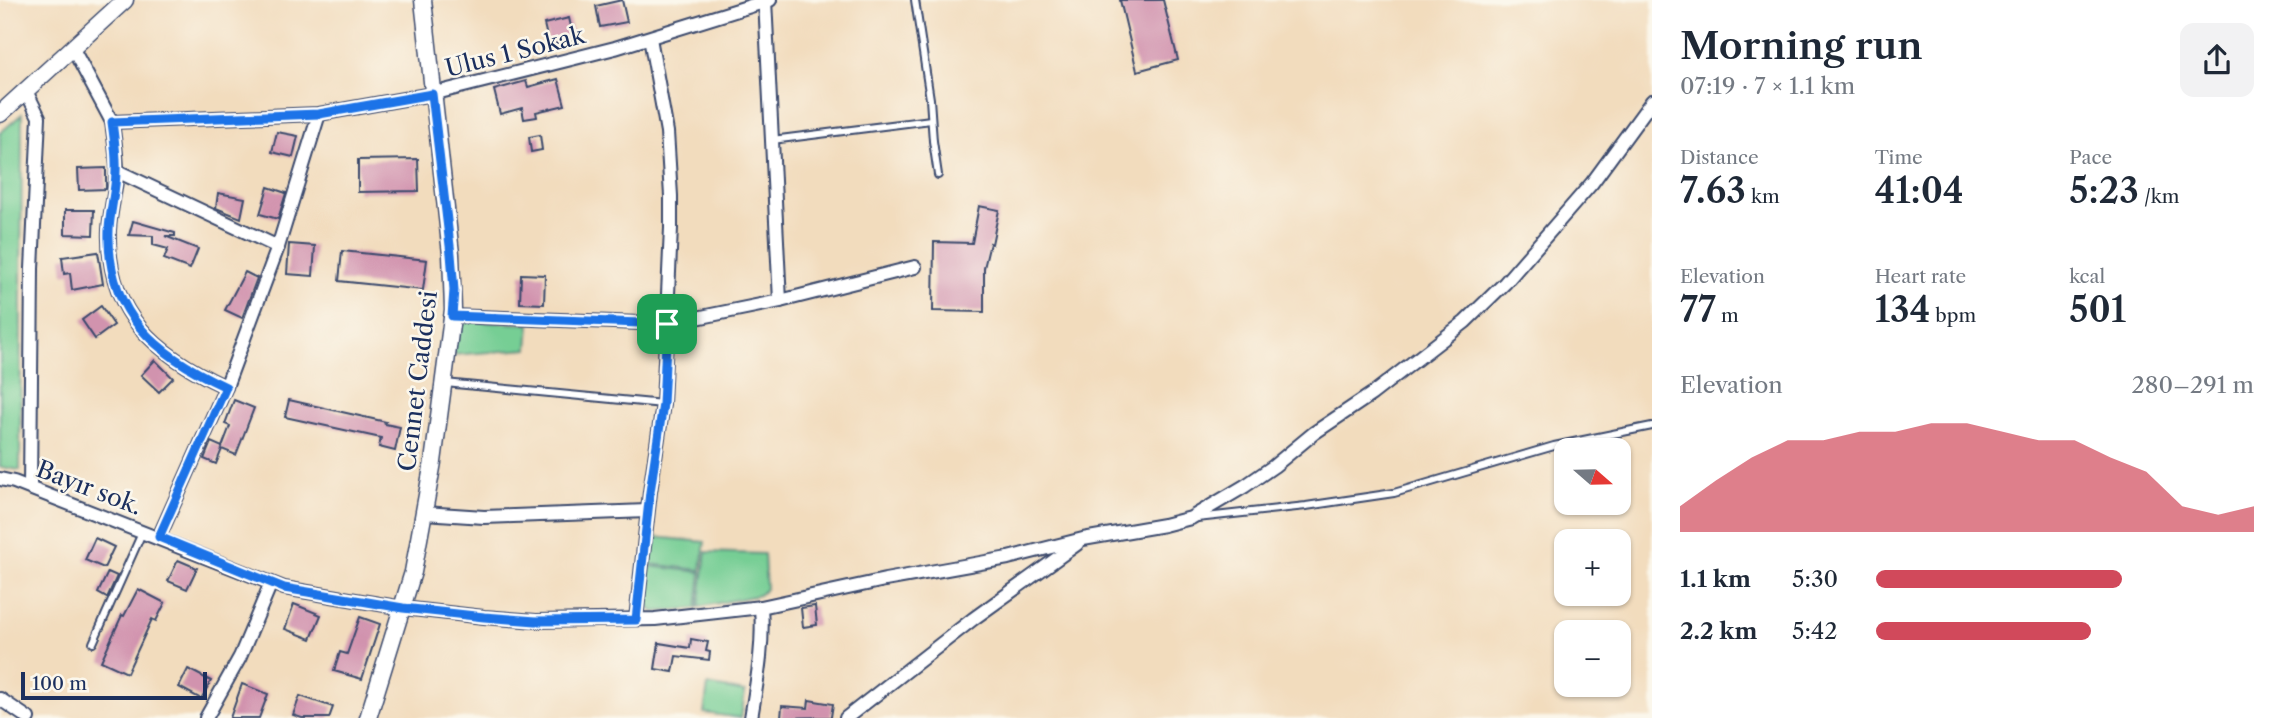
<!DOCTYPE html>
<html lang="en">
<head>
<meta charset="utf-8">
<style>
  :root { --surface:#fff; --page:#f2f2f3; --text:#1f2937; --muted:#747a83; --accent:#d1495b }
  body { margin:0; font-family:"Libre Caslon Text",serif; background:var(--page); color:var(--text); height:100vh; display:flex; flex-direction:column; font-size:26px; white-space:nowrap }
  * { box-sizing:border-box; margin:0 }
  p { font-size:23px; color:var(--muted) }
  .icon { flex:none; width:38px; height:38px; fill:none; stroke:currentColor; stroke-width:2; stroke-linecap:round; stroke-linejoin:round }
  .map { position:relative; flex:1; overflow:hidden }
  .details { display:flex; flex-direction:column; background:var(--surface); width:630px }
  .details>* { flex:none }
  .needle { width:46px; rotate:110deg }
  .buttons { position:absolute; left:1554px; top:438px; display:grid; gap:14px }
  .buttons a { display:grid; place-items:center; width:77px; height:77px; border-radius:14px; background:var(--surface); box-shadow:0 2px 5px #0004; font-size:35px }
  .scale { position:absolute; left:21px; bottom:18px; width:186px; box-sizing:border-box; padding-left:7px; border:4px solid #1b2f5e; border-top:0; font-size:19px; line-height:24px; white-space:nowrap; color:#1b2f5e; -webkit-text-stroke:5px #fbf7ec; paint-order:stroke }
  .pin { position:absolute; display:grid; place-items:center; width:60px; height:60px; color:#fff; margin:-30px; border-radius:14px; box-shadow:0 4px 10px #0006 }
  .round { display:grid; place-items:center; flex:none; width:74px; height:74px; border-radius:14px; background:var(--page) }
  .head { display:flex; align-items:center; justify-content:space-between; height:119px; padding:0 28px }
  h1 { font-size:38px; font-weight:600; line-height:52px }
  .metrics { display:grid; grid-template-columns:repeat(3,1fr); gap:10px; height:119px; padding:7px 28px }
  .metrics div { display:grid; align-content:center }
  .metrics b { font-size:35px; font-weight:600 }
  .metrics small { font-size:19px; font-weight:400 }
  .metrics p { font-size:19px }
  .chart { height:196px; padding:14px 28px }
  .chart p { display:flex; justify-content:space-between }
  .chart svg { width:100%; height:126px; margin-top:7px; fill:var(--accent); opacity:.7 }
  ul { padding:0 28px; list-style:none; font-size:23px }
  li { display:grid; grid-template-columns:112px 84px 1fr; align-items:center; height:52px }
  li i { height:18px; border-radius:9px; background:var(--accent) }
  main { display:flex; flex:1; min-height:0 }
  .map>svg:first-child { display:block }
  .green { fill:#76ce94; stroke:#487e79; stroke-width:2 }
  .building { fill:#d193ae }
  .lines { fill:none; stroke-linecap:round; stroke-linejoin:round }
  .service-casing { stroke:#3b496c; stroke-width:10 }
  .minor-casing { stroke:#3b496c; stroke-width:16 }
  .tertiary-casing { stroke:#3b496c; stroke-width:19 }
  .service { stroke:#fff; stroke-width:6 }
  .minor { stroke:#fff; stroke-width:12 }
  .tertiary { stroke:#fff; stroke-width:16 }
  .route-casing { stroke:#fff; stroke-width:14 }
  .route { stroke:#1a73e8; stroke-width:9 }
  .labels { text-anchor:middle; stroke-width:5; stroke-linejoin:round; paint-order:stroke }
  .street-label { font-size:24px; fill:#1b2f5e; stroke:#fbf7ec }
</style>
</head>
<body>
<main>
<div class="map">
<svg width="1652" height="718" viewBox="0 0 1652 718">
  <rect width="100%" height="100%" fill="#fbf7ec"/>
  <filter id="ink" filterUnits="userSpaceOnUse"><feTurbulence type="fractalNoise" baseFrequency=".0143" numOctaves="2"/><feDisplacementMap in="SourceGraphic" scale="14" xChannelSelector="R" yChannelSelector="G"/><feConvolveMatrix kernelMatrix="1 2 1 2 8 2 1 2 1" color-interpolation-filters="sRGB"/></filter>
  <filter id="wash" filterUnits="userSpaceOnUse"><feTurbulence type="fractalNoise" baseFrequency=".00686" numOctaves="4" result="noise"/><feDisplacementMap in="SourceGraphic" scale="28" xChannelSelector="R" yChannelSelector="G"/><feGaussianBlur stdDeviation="1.57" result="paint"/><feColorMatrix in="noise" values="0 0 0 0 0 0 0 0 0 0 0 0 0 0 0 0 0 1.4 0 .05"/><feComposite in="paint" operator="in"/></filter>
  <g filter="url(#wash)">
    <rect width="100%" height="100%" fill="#f2dcbd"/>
    <g class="green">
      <polygon points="22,114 20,470 0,467 0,133"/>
      <polygon points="458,321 530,324 528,349 454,355"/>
      <polygon points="654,537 705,542 701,570 649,564"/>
      <polygon points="706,552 764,554 766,589 759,595 699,607"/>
      <polygon points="649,566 701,572 697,608 654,612 646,605"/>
      <polygon points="708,685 745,692 741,718 704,713"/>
    </g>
    <g id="blocks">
      <g class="building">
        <polygon points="622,0 627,22 600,27 596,6"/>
        <polygon points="1120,0 1163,0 1178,60 1137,71"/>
        <polygon points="569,18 574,39 549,45 544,24"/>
        <polygon points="558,79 565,105 536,112 537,117 524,119 522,108 500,114 494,90 526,81 528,87"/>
        <polygon points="277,132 298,136 293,157 272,152"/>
        <polygon points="540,135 542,150 531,152 529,137"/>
        <polygon points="418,159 419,191 358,192 358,160"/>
        <polygon points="106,168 106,189 79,190 78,169"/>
        <polygon points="268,187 286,193 278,219 260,214"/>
        <polygon points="218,193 245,198 241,218 216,208"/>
        <polygon points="979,206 999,210 992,244 990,243 984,268 984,312 933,311 934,242 972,243"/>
        <polygon points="65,210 94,210 93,235 65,234"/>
        <polygon points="133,221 175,233 175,236 165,236 198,249 190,269 164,259 168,249 153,245 153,236 129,235"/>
        <polygon points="289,244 315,246 313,276 287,274"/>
        <polygon points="342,251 427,260 423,290 339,281"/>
        <polygon points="98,252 103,284 72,290 70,273 64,274 62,257"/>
        <polygon points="245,272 257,278 242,318 225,310"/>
        <polygon points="521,274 545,275 544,304 520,303"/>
        <polygon points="101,306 114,325 95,339 82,320"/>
        <polygon points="155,360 173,378 159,392 141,375"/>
        <polygon points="234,400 254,408 236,455 222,449 216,464 204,459 211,442 222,447 230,426 225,424"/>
        <polygon points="289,400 386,422 385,424 400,427 395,451 379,447 381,438 285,417"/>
        <polygon points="95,538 114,547 104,568 85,560"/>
        <polygon points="178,560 197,568 187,589 168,581"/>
        <polygon points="108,572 117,576 107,598 98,593"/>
        <polygon points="138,589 165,603 156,621 152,619 127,673 101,661 122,615 124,616"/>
        <polygon points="294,604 321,615 311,639 285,629"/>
        <polygon points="815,606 817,625 803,627 801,608"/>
        <polygon points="360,617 380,624 362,679 334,671 340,652 347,654"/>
        <polygon points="691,639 708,642 706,651 710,652 709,660 676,656 673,672 655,669 659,643 690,648"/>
        <polygon points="188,669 211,681 201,699 179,687"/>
        <polygon points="242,684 268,694 259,718 230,718"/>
        <polygon points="300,696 333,707 329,718 302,718 293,715"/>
        <polygon points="809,700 833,704 831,717 781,718 782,706 808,708"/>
      </g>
    </g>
  </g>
  <g filter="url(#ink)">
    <use href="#blocks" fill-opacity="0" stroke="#3b496c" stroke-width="2"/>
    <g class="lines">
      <g class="service-casing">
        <g id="service">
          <polyline points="915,0 930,99 933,141 938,175"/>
          <polyline points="772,140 931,120"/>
          <polyline points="445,383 663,404"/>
          <polyline points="1197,518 1306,506 1394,493 1554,446 1652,426"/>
          <polyline points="93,643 142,533"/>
        </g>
      </g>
      <g class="minor-casing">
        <g id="minor">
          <polyline points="765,0 780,301"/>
          <polyline points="73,49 112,122 319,114 432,94 615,48 770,0"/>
          <polyline points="26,91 39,117 32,269 30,488"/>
          <path d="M112,122C114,138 117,155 117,171C116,190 110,210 109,230C106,313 156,355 226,387"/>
          <polyline points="117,171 278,247"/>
          <polyline points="452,316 667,324 780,301 915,267"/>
          <polyline points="0,479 14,482 284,588 403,608 484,617 536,621 655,619 761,607 885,580 1008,558 1083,539 1164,525 1191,518 1245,486 1274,466 1314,433 1372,394 1465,322 1505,283 1592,183 1652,101"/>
          <polyline points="424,513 484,517 647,511"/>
          <polyline points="159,537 226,387 278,247 319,114"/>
          <polyline points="636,619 650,492 663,404 671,228 671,196 667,132 650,38"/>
          <polyline points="0,699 28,718"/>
          <polyline points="206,718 240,657 271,583"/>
          <path d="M751,718C757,681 764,645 761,607"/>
          <polyline points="846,718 973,619 1077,544"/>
        </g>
      </g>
      <g class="tertiary-casing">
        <g id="tertiary">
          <polyline points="0,114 125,0"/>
          <polyline points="368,718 413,572 433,462 453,310 451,254 423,0"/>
        </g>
      </g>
      <use href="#service" class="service"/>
      <use href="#minor" class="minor"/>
      <use href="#tertiary" class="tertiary"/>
    </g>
  </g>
  <g class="lines" filter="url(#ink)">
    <g class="route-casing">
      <path id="route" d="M432,94L451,254L454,290L452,316L667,324L663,404L650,492L636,620L536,621L484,617L403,608L284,588L159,537L226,387C156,355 106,313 109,230C110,210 116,190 116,171C117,155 114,138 112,122L319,114Z"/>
    </g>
    <use href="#route" class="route"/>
  </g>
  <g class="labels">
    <g class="street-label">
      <text transform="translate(515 52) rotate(-14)" y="8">Ulus 1 Sokak</text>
      <text transform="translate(418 381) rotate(-83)" y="8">Cennet Caddesi</text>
      <text transform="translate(89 488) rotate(21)" y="8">Bayır sok.</text>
    </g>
  </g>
</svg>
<div class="buttons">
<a><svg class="needle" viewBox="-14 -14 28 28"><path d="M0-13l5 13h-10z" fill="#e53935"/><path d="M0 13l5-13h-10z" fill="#747a83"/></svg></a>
<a>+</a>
<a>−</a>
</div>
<div class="scale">100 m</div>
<div class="pin" style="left:667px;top:324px;background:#1e9e55"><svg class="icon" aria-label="arrive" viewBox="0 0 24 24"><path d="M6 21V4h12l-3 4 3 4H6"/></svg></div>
</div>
<section class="details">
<div class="head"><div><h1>Morning run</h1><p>07:19 · 7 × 1.1 km</p></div><a class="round"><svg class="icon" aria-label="share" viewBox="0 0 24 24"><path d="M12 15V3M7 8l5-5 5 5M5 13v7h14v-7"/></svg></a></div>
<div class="metrics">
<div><p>Distance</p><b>7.63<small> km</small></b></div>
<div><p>Time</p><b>41:04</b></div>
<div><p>Pace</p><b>5:23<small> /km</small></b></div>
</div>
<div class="metrics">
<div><p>Elevation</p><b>77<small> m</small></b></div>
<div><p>Heart rate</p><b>134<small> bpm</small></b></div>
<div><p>kcal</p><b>501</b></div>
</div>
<div class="chart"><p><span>Elevation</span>280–291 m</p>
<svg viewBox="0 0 160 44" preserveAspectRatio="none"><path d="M0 44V35L10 26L20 18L30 12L40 12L50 9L60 9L70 6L80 6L90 9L100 12L110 12L120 18L130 23L140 35L150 38L160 35V44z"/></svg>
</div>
<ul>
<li><b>1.1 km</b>5:30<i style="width:65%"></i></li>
<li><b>2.2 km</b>5:42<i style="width:57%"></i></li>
</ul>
</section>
</main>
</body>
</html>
